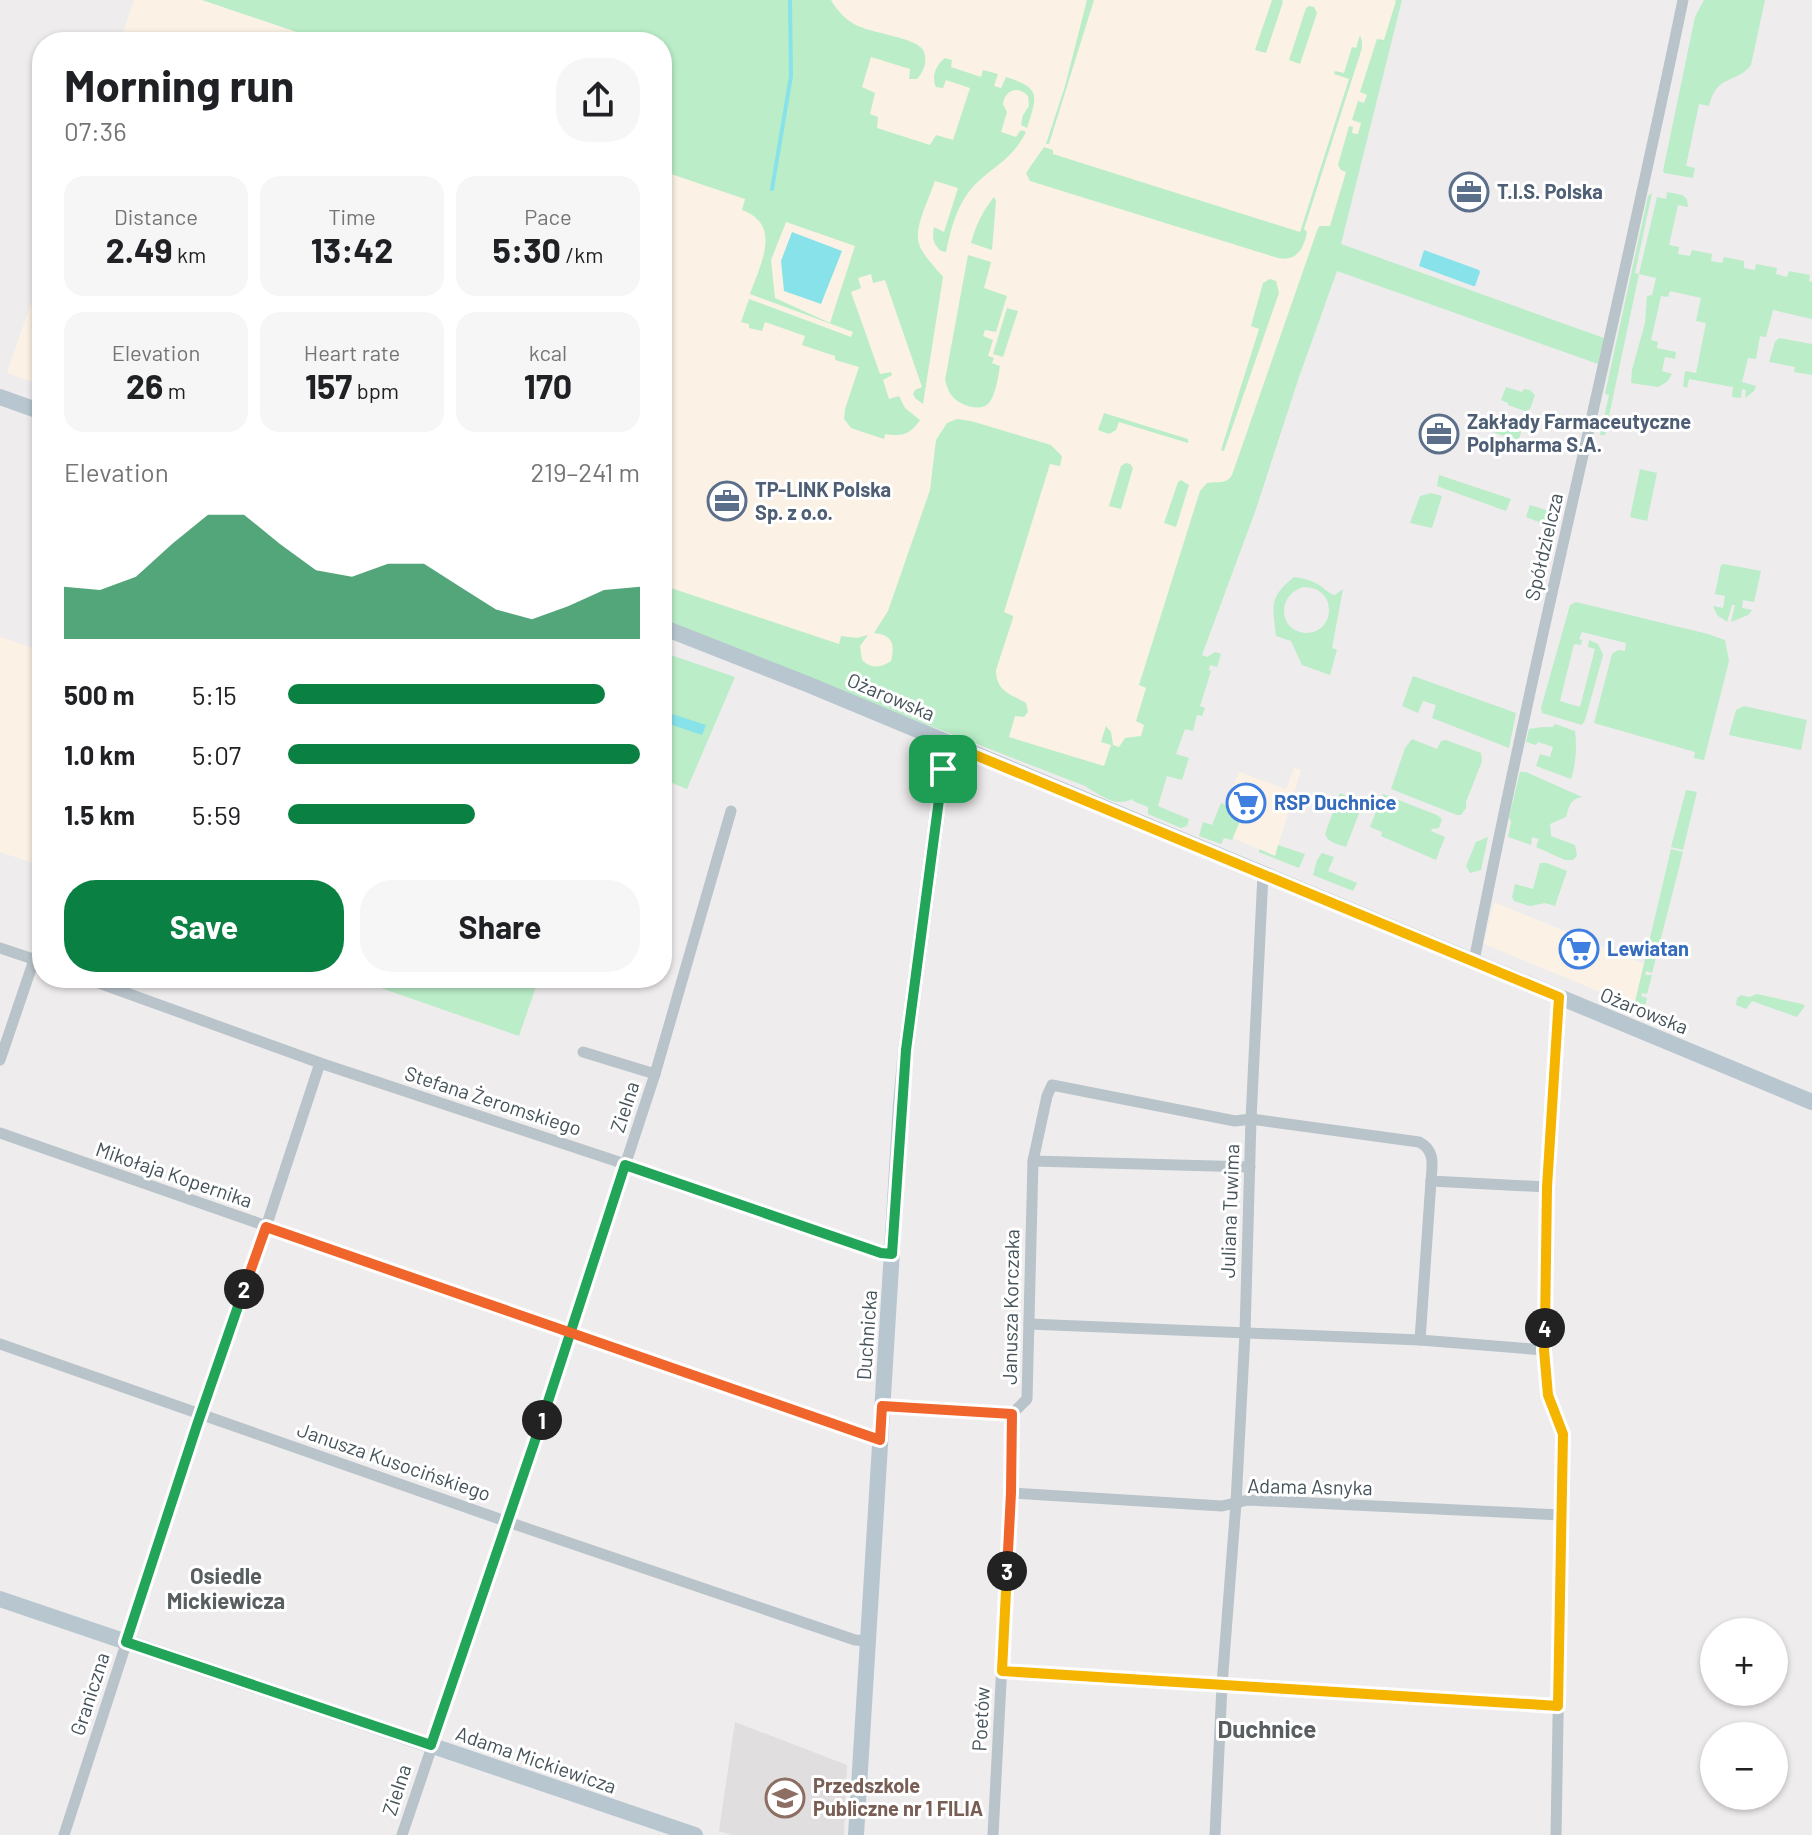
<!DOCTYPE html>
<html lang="en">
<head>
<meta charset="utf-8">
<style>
  :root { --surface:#fff; --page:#f6f6f6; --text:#202124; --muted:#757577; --accent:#0b8043 }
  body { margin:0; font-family:Barlow,sans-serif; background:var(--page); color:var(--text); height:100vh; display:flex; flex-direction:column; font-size:30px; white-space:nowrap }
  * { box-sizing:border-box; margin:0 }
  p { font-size:26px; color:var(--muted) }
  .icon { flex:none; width:44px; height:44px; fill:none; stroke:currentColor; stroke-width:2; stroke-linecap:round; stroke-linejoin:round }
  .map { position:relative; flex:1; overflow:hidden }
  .details { position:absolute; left:32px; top:32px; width:640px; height:956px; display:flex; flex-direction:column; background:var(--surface); border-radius:32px; box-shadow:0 2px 6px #0004 }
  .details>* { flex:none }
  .buttons { position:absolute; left:1700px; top:1618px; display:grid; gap:16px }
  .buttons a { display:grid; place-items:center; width:88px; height:88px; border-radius:50%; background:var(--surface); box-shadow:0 2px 6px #0004; font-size:40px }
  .pin { position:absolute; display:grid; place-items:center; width:68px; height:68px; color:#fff; margin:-34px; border-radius:16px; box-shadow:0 4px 12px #0006 }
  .km { position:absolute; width:40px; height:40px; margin:-20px; border-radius:50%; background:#222; color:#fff; font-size:22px; line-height:40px; text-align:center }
  .round { display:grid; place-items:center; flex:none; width:84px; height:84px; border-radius:32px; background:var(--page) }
  .head { display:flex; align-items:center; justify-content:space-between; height:136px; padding:0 32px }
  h1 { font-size:44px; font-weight:700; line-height:60px }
  .metrics { display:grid; grid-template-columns:repeat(3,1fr); gap:12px; height:136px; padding:8px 32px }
  .metrics div { display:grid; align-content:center; border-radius:20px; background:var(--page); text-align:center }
  .metrics b { font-size:34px; font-weight:700 }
  .metrics small { font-size:22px; font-weight:400 }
  .metrics p { font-size:22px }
  .chart { height:224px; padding:16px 32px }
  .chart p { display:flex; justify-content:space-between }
  .chart svg { width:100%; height:144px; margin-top:8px; fill:var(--accent); opacity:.7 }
  .action { display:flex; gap:16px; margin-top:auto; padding:16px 32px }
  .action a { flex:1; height:92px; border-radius:32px; background:var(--accent); color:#fff; font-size:32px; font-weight:700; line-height:92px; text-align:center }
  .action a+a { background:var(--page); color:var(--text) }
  ul { padding:0 32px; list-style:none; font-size:26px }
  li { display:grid; grid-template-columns:128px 96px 1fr; align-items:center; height:60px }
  li i { height:20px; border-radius:10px; background:var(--accent) }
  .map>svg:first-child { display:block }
  .commercial { fill:#fbf2e5 }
  .education { fill:#e0dedf }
  .green { fill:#baedc8; fill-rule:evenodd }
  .water { fill:#88e2ea }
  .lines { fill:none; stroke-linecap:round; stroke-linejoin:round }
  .stream { stroke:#88e2ea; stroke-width:4 }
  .street { stroke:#b8c3ca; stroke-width:11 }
  .secondary { stroke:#b8c6cf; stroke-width:16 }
  .split-1-casing { stroke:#fff; stroke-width:16 }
  .split-2-casing { stroke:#fff; stroke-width:16 }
  .split-3-casing { stroke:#fff; stroke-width:16 }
  .split-4-casing { stroke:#fff; stroke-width:16 }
  .split-5-casing { stroke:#fff; stroke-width:16 }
  .split-1 { stroke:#22a559; stroke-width:10 }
  .split-2 { stroke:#22a559; stroke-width:10 }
  .split-3 { stroke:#f0652b; stroke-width:10 }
  .split-4 { stroke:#f5b400; stroke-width:10 }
  .split-5 { stroke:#f5b400; stroke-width:10 }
  .labels { text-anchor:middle; stroke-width:6; stroke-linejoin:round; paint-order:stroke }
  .service-label { font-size:20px; font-weight:bold; fill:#4e5e75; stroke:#fff; text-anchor:start }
  .street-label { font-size:20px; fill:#45535a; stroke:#fff }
  .shop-label { font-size:20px; font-weight:bold; fill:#366cbe; stroke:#fff; text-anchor:start }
  .education-label { font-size:20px; font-weight:bold; fill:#785e54; stroke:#fff; text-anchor:start }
  .neighbourhood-label { font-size:22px; font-weight:bold; fill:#595e61; stroke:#fff }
  .quarter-label { font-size:24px; font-weight:bold; fill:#595e61; stroke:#fff }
</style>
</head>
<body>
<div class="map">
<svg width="1812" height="1835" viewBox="0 0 1812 1835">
  <rect width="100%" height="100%" fill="#efeced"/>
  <g class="commercial">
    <polygon points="134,0 202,0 326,42 120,42"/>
    <polygon points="800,0 1402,0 1379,89 1135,795 662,603 662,156"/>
    <polygon points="42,272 42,385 7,373"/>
    <polygon points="0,637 42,651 42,866 0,852"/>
    <polygon points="1294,768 1301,770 1275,856 1214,830 1239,772 1286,789"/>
    <polygon points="1494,902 1644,964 1634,1006 1484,944"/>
  </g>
  <polygon class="education" points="735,1722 847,1765 844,1835 732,1835 719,1831"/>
  <g class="green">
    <path d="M202,0H831C837,11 847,21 858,26C874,33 907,37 919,46C930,54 925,71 917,79H909L910,69L871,57L862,87L875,93L870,114L878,117L877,128L930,145L936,135L953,140L970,88L946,80L943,88L936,87C931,76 936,65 945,58L952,60L951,67L981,77L983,70L998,74L994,86L1001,88L1006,77C1042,88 1037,96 1027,128L1021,125L1023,115L1029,106L1028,96C1018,85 1005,90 1003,104L1007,112L1001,132L1016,137L1021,130L1026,132C1014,156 1001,162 982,178C959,197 952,224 946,252L941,251C933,244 932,238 934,227L944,232L958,188L935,181C930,196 916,224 918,239C919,252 935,267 943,277L923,404L915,398L913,394L915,390L922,387L885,280L873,283L871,274L858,278L861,288L851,292L880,374L891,372L892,375L883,380L889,399L899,396L905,408L920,420C911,434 902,437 885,434L884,439L851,428L844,419L845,409L859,367L835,360V356L802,345L805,336L765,322L762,331L749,328V324L741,322L749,299L851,337L853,332L750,294C760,265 783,225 742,210L745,199L662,171V42H326ZM786,222L855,246L830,323L775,298L771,260Z"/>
    <polygon points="1087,0 1094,0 1049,144 1046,144 1065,86"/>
    <polygon points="1272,0 1282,0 1283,2 1266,53 1255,50"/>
    <path d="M1394,0H1402L1341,244L1604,338L1598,364L1337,271L1299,377L1256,509L1202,655L1207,657L1215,652L1221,654L1217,667L1210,665L1209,670L1211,671L1200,706L1205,708L1202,716L1197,715L1193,731L1185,729L1176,754L1189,758L1182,780L1167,776L1158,806L1189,819L1187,826L1181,828L1148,814V807L1133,801L1132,799C1115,808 1100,795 1085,786L761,660L662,623V585L839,644L841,636L857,638L868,635L860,646L862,660C871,669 881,668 891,661C895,644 893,635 874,633L888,611L930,490L936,440L947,423L957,419L971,421L1051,445L1062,456L1060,466L1050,464L1004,612L1013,616V618L996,670C996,691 1010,694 1026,703L1028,712L1024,717L1015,716L1009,737L1104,766L1111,745L1101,742L1106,726L1111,732L1113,745L1119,747L1125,738L1141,736L1144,725L1136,721L1146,688L1139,685L1200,491L1207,483C1217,481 1226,485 1232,475L1318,228L1320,226H1330L1346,172L1341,170L1338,165L1349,126L1353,127L1352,133L1358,134L1361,123L1352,120L1358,101L1364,103L1367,95L1360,92L1377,39L1384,40L1396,1Z"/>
    <path d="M1704,0H1765L1751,65C1735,85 1717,73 1709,106L1699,104L1686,166L1695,168L1693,178L1664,173L1663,171L1695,17Z"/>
    <polygon points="1309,6 1314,7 1317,13 1300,64 1289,60 1306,8"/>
    <path d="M1360,35L1362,42V48L1304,229L1307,232C1304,248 1297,262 1278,258L1030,181L1026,173L1044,147L1053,150V154L1300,232L1349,79L1334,74L1335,71L1344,73L1352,47L1356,48Z"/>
    <polygon points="1667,192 1682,195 1687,199 1688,207 1678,205 1669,245 1679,247 1678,254 1690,256 1692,250 1712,254 1711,261 1722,263 1724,257 1744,261 1744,268 1755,270 1756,264 1777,268 1776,274 1787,277 1789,271 1810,275 1809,281 1812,282 1812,319 1773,310 1766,337 1760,336 1756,359 1748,358 1742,382 1756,386 1754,391 1745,398 1746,390 1742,389 1741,398 1732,397 1733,387 1689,379 1687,388 1683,386 1685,371 1696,373 1706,323 1696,321 1701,298 1670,291 1668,297 1661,296 1651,340 1658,342 1657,348 1676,352 1675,359 1665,357 1662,371 1672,374 1667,382 1658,387 1631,383 1632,370 1645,323 1647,296 1652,295 1656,278 1639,274 1605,435 1600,435 1609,395 1605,394 1648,196 1652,193 1635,273 1639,274 1657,197 1666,199"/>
    <path d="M994,197L996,201L992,250L971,243C976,225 982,212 994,197Z"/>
    <path d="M968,255L991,262L984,288L1007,296L996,332L985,330L983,336L993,340L988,356L994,358L992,363L1000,366C998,377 996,394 989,403C981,412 962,406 954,398C949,394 947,386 945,380Z"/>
    <polygon points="1270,279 1276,281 1279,293 1224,451 1221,450 1259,329 1251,326 1263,283"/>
    <polygon points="1007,308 1018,311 1003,357 993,354"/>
    <polygon points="1779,338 1812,344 1812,375 1794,372 1795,367 1769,362 1775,342"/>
    <polygon points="1506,387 1522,392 1524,389 1530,390 1535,395 1530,409 1525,411 1508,405 1508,403 1501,400"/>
    <polygon points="1104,413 1188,439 1188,443 1119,422 1116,430 1109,434 1098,430"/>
    <polygon points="1495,416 1503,419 1505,417 1523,426 1519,439 1515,440 1490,431"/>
    <polygon points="1126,463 1130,464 1133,468 1121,509 1109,506 1121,466"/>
    <polygon points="1640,469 1657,473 1647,521 1630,517"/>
    <polygon points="1439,475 1511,499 1506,511 1437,486"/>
    <polygon points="1181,480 1189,485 1176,527 1164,523 1178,482"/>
    <polygon points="1431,493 1442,496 1432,528 1410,523 1420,496"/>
    <polygon points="1530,505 1559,514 1557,529 1526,517"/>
    <polygon points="1724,564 1761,571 1754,602 1743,600 1742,608 1752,610 1748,615 1731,622 1735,605 1732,605 1727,622 1717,615 1713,606 1723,608 1725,596 1715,594 1721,565"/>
    <path d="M1294,577C1303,578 1311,580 1319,585C1326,589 1327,593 1335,595L1343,589L1332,648L1337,650L1330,675L1302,665L1291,641L1276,636C1273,606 1268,598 1294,577ZM1304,587C1338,587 1336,633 1306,633C1278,632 1276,594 1304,587Z"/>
    <polygon points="1576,602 1708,634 1725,640 1729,661 1704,760 1694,758 1695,752 1594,723 1612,654 1618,650 1625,651 1626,643 1582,632 1579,639 1582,640 1581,645 1574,644 1560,701 1580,707 1595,649 1588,647 1589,640 1598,644 1603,655 1585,720 1582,725 1542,713 1541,708 1570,605"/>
    <polygon points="662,652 735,677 687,789 662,779"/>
    <polygon points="1413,676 1516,713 1509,748 1432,718 1436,705 1423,701 1418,713 1402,706"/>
    <polygon points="1744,706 1807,720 1801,750 1729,735 1736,710"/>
    <path d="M1555,724L1575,731C1577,748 1576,763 1571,779L1536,766L1540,754L1550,757L1553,747L1538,742L1536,745L1526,742L1529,729L1542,727H1553Z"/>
    <polygon points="1412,739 1437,749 1441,741 1446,740 1481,753 1482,761 1466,802 1466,808 1461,815 1457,815 1391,789 1405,748"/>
    <path d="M1520,772H1526L1582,797C1570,799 1569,807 1566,817L1550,824L1551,836L1575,845L1577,856L1573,860H1565L1536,847L1539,839L1532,837L1531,845L1508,837L1511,822L1509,817Z"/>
    <polygon points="1686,790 1697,792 1683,850 1671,847"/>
    <path d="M1340,793L1363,803L1346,847C1338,844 1328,843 1325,834Z"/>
    <polygon points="1383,794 1437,815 1442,819 1439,828 1432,829 1431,831 1445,837 1436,860 1381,836 1382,832 1370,827"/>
    <polygon points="1221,803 1241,812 1240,821 1232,840 1224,838 1221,844 1199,836 1203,822 1212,825"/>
    <polygon points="1488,837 1481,870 1470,873 1466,866 1476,842"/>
    <polygon points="1278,845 1305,854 1299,868 1259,852 1259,849 1275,856"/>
    <polygon points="1671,849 1683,852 1652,973 1646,971 1645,975 1652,975 1647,994 1642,993 1641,996 1647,998 1644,1010 1634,1006"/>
    <polygon points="1322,853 1334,857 1328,871 1357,883 1353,891 1313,875 1317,860"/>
    <polygon points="1540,863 1547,863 1567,871 1555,906 1545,903 1530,906 1514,901 1512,897 1515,884 1533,889"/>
    <polygon points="352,978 539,978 519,1036"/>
    <polygon points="1757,994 1802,1004 1805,1006 1797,1017 1752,1001 1746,1009 1736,1005 1737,998 1741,995 1749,997"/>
  </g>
  <g class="water">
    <polygon points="792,232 842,251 821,304 784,291 781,261"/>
    <polygon points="1424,250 1479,270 1480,272 1475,286 1473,286 1419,266"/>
    <polygon points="669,713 706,725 702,735 666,723"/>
  </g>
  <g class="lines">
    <polyline class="stream" points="772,189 791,76 790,0"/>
    <g class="street">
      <polyline points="0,948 42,962"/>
      <path d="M1474,961C1537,639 1617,321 1683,0"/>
      <polyline points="85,978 320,1063 634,1167 881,1253 892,1254"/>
      <polyline points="583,1052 655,1074"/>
      <polyline points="0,1060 34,960"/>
      <polyline points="0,1133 880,1440"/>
      <polyline points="1033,1161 1250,1167"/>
      <polyline points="1029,1324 1420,1340 1544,1350"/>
      <polyline points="1420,1340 1431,1181"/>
      <polyline points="0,1344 508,1522 855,1640 868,1641"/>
      <path d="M882,1406L1012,1414L1027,1399L1033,1161L1047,1096L1052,1085L1235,1121L1251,1119L1419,1142C1436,1150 1432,1166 1431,1181L1547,1187"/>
      <polyline points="1011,1493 1222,1506 1248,1500 1561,1515"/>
      <polyline points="1002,1671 1558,1706"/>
      <polyline points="64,1835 197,1425 266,1227 320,1063"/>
      <polyline points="402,1835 508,1522 655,1074 731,811"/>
      <polyline points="993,1835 1011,1493 1012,1414"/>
      <polyline points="1215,1835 1222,1685 1236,1503 1245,1333 1251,1119 1263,874"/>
      <polyline points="1556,1835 1563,1434 1548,1395 1544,1350 1547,1187 1559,997"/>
    </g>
    <g class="secondary">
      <polyline points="0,397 42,412"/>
      <polyline points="662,627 807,684 1812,1102"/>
      <polyline points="0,1599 695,1835"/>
      <polyline points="856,1835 901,1104 906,1050 943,769 951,745"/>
    </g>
  </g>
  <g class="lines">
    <g class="split-1-casing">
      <polyline id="split-1" points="542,1420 625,1165 881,1253 892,1254 906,1050 943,769"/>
    </g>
    <g class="split-2-casing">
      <polyline id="split-2" points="244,1289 197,1425 126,1642 431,1745 542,1420"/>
    </g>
    <g class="split-3-casing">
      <polyline id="split-3" points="244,1289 266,1227 880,1440 882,1406 1012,1414 1011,1493 1007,1571"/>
    </g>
    <g class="split-4-casing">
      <polyline id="split-4" points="1007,1571 1002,1671 1558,1706 1563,1434 1548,1395 1544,1350 1545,1328"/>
    </g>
    <g class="split-5-casing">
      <polyline id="split-5" points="943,769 951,745 1559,997 1547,1187 1545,1328"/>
    </g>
    <use href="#split-1" class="split-1"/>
    <use href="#split-2" class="split-2"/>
    <use href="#split-3" class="split-3"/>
    <use href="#split-4" class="split-4"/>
    <use href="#split-5" class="split-5"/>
  </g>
  <defs>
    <g id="office-ring" transform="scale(2)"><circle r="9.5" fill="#fff" stroke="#5c6f8a" stroke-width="1.5"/><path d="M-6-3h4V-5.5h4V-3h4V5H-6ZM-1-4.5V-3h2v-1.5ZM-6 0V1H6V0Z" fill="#5c6f8a"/></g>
    <g id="supermarket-ring" transform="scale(2)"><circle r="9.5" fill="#fff" stroke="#3f7fe0" stroke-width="1.5"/><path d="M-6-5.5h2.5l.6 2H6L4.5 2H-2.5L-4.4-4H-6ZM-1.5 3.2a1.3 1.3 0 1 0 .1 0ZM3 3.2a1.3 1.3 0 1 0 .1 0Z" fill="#3f7fe0"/></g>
    <g id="school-ring" transform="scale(2)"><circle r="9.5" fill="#fff" stroke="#8d6e63" stroke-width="1.5"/><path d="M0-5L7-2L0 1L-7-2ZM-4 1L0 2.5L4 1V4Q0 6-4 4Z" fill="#8d6e63"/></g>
  </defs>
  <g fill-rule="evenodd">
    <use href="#office-ring" x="1469" y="192"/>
    <use href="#office-ring" x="1439" y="434"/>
    <use href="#office-ring" x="727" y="501"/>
    <use href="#supermarket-ring" x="1246" y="803"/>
    <use href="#supermarket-ring" x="1579" y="949"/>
    <use href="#school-ring" x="785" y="1798"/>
  </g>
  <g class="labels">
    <g class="service-label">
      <text x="1497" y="199">T.I.S. Polska</text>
      <text x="1467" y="429">Zakłady Farmaceutyczne<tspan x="1467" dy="23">Polpharma S.A.</tspan></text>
      <text x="755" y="497">TP-LINK Polska<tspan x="755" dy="23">Sp. z o.o.</tspan></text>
    </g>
    <g class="street-label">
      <text transform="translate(1544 547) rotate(-77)" y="7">Spółdzielcza</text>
      <text transform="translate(891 697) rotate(23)" y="7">Ożarowska</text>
      <text transform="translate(1644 1011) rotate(22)" y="7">Ożarowska</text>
      <text transform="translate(493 1101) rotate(18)" y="7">Stefana Żeromskiego</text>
      <text transform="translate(625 1107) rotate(-72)" y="7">Zielna</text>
      <text transform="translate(174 1175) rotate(19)" y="7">Mikołaja Kopernika</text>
      <text transform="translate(1230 1211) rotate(-88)" y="7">Juliana Tuwima</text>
      <text transform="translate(1011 1307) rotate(-89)" y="7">Janusza Korczaka</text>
      <text transform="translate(867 1335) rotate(-86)" y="7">Duchnicka</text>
      <text transform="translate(394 1462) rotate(19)" y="7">Janusza Kusocińskiego</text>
      <text transform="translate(1310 1487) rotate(1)" y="7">Adama Asnyka</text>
      <text transform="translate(90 1694) rotate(-72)" y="7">Graniczna</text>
      <text transform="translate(981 1719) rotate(-87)" y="7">Poetów</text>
      <text transform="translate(536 1760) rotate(19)" y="7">Adama Mickiewicza</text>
      <text transform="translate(397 1790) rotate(-72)" y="7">Zielna</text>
    </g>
    <g class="shop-label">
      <text x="1274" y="810">RSP Duchnice</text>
      <text x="1607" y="956">Lewiatan</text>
    </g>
    <g class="education-label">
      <text x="813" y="1793">Przedszkole<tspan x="813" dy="23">Publiczne nr 1 FILIA</tspan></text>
    </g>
    <g class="neighbourhood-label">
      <text x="226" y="1584">Osiedle<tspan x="226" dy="25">Mickiewicza</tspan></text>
    </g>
    <g class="quarter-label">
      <text x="1267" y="1738">Duchnice</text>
    </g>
  </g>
</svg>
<div class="buttons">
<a>+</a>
<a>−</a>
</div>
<div class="pin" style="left:943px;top:769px;background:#1e9e55"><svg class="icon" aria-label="arrive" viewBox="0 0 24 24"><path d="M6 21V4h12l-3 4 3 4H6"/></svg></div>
<b class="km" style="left:542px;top:1420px">1</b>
<b class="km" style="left:244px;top:1289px">2</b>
<b class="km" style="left:1007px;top:1571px">3</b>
<b class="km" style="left:1545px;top:1328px">4</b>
<section class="details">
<div class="head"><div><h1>Morning run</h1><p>07:36</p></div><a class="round"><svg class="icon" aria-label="share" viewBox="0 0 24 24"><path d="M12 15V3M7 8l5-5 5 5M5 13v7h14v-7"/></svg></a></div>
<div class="metrics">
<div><p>Distance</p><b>2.49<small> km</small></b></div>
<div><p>Time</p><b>13:42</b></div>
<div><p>Pace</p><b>5:30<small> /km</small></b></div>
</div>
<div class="metrics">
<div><p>Elevation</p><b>26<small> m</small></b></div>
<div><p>Heart rate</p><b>157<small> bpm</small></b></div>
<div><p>kcal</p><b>170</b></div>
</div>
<div class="chart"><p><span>Elevation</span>219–241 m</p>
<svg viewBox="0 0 160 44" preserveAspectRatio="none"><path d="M0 44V28L10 29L20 25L30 15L40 6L50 6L60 15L70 23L80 25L90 21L100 21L110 28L120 35L130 38L140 34L150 29L160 28V44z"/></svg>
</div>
<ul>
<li><b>500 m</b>5:15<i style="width:90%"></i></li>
<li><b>1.0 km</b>5:07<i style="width:100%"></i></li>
<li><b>1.5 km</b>5:59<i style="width:53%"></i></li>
</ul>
<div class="action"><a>Save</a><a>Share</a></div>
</section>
</div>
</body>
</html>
